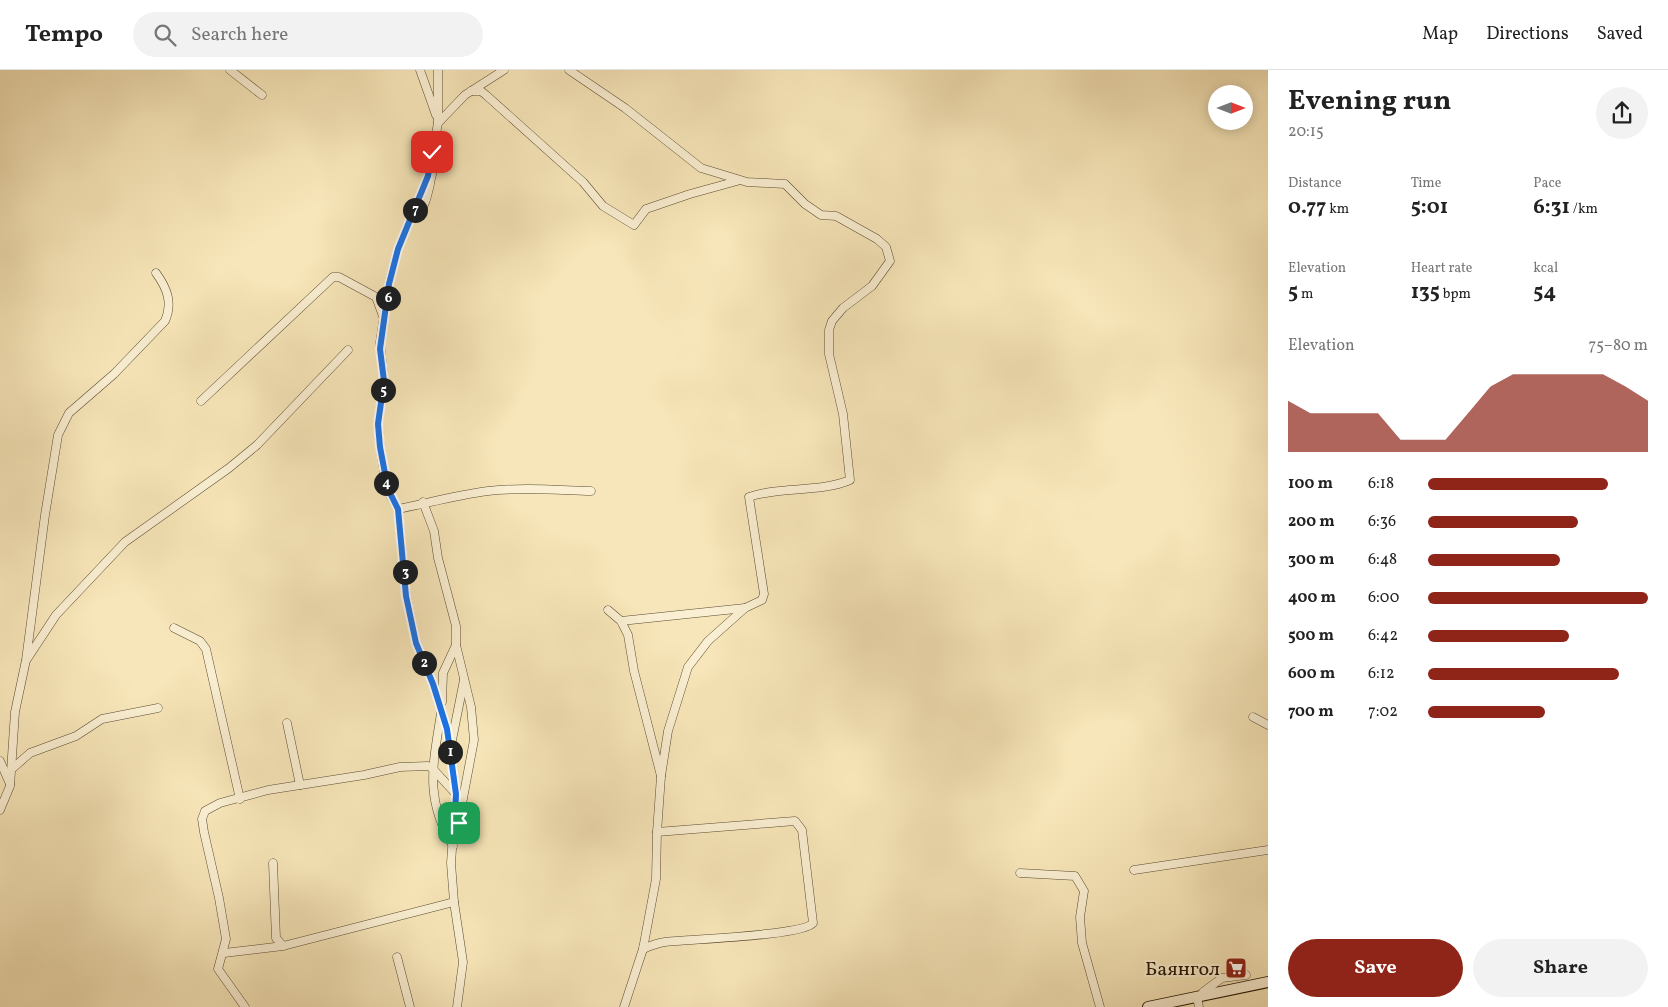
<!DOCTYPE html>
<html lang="en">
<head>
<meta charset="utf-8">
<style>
  :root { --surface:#fff; --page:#f2f2f2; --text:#222; --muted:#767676; --line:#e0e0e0; --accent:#8f2418 }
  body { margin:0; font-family:Vollkorn,serif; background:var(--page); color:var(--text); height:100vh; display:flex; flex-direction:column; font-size:19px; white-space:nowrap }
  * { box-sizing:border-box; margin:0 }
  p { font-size:16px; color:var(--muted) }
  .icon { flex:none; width:28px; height:28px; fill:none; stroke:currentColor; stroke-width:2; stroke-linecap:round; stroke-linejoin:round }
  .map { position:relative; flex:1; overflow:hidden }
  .sheet { display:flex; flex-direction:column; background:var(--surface); width:400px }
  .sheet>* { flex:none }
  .needle { width:32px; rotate:90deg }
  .controls { position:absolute; left:1208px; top:15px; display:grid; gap:10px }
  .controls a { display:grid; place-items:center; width:45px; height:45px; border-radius:50%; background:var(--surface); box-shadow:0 2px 12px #0003; font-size:25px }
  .pin { position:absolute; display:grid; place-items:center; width:42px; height:42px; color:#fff; margin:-21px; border-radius:10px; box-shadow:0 2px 8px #0006 }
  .km { position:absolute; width:25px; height:25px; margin:-12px; border-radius:50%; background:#222; color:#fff; font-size:14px; line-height:25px; text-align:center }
  .round { display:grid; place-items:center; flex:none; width:52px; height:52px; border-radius:26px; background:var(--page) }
  .head { display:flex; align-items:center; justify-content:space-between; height:85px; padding:0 20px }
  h1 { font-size:28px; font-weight:700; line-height:38px }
  .figures { display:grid; grid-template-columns:repeat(3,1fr); gap:8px; height:85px; padding:5px 20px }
  .figures div { display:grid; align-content:center }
  .figures b { font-size:21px; font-weight:700 }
  .figures small { font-size:14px; font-weight:400 }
  .figures p { font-size:14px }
  .chart { height:140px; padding:10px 20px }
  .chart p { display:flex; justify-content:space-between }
  .chart svg { width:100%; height:90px; margin-top:5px; fill:var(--accent); opacity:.7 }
  .action { display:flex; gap:10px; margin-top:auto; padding:10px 20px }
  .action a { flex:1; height:58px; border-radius:30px; background:var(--accent); color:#fff; font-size:20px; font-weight:700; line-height:58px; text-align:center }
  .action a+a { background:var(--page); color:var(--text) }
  ul { padding:0 20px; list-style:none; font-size:16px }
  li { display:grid; grid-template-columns:80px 60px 1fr; align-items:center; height:38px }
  li i { height:12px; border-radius:6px; background:var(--accent) }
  header { display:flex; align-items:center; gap:30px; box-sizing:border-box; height:70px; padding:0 25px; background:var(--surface); border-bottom:1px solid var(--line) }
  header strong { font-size:24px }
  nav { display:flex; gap:28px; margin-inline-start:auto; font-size:18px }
  .search { width:350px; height:45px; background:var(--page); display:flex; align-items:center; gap:12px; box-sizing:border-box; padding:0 18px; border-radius:28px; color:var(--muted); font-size:19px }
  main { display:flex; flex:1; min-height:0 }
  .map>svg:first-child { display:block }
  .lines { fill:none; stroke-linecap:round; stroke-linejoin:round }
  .minor-casing { stroke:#5a4a30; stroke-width:9 }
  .secondary-casing { stroke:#261602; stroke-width:12 }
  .minor { stroke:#faefd2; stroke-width:8 }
  .secondary { stroke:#faefd2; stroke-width:10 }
  .route-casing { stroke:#fff; stroke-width:10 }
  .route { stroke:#1a73e8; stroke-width:6 }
  .labels { text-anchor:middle; stroke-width:4; stroke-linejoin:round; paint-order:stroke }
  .poi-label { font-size:20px; fill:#261602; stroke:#faefd2; text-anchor:end }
</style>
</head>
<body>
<header>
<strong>Tempo</strong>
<div class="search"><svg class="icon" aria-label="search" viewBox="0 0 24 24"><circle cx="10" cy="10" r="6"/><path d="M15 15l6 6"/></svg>Search here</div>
<nav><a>Map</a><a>Directions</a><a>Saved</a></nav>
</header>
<main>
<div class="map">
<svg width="1268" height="937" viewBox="0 0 1268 937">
  <rect width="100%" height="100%" fill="#f7e6b9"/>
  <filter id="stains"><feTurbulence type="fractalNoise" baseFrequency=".004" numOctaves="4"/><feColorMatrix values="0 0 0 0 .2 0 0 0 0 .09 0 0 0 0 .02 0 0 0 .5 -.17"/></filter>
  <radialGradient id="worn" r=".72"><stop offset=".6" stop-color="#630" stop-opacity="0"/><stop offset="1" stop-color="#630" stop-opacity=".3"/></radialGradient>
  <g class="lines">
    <g class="minor-casing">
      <g id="minor">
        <polyline points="230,0 262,25"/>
        <polyline points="420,0 436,45"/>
        <polyline points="438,0 438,53 428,106 398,179 389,213 380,273 384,311 378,354 380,377 387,419 398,439 406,525 416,573 433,614 447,659 456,724 451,793 454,832 463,892 457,937"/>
        <path d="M569,0L625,38L701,98L747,112L785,114L805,134L821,145L836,146L877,169L886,177L890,191L872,216L843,238L832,251L829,260V284L843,344L850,410C819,423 781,416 749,427L764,524L762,530L745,538L708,571L688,597L668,661L661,706"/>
        <polyline points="471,21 481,21 486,25 583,112 603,136 634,155 646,139 690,124 737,111"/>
        <polyline points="438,53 465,25 504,0"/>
        <path d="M416,148C426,133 426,131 430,114C431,105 435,99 434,89"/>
        <polyline points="201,331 333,207 339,207 376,227 384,249"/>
        <polyline points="423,432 434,461 438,488 456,556 456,575 443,603 442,632"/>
        <path d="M398,439C428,433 457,425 488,421C521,417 557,420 591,421"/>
        <polyline points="608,540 621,551 628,565 634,601 661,706 657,762 656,809 643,879 624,937"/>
        <polyline points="621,551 745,538"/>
        <polyline points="174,558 200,571 206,579 240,729"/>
        <polyline points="456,575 471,637 474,670 458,755"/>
        <polyline points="27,589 56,545 125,472 229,398 257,375 348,280"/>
        <path d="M441,643C433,695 424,728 453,776"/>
        <polyline points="1253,647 1268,655"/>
        <polyline points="287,653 300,715"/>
        <polyline points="451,675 464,610"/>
        <polyline points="0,691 10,714"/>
        <polyline points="13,698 30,683 76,666 102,649 158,638"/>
        <path d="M0,740L10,716L15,642L26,590L45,445L58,365L69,343L114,304L165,251C173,233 167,218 156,203"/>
        <polyline points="273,793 276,868 283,876"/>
        <polyline points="1134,800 1268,780"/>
        <polyline points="1020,803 1075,806 1084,821 1080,847 1082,873 1100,937"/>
        <path d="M643,879C650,876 657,873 665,872C688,869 803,866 813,853L802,760L795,751L657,762"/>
        <polyline points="224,883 283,876 454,832"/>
        <polyline points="397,887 410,937"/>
        <polyline points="1204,925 1203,922 1222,908 1246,905"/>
        <polyline points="1197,927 1199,937"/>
        <polyline points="245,937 218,899 226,869 219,828 204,762 202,749 205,741 220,733 268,720 364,705 400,697 428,696 432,698 456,724"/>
      </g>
    </g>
    <g class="secondary-casing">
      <polyline id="secondary" points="1148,937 1268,912"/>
    </g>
    <use href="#minor" class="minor"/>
    <use href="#secondary" class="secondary"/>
  </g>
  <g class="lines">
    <g class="route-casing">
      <polyline id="route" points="432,82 428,106 398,179 389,214 380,279 384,311 378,354 380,377 388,419 398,439 406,526 416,573 433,614 447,659 456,724 454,763 459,753"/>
    </g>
    <use href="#route" class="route"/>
  </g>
  <defs>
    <g id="supermarket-square" transform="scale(1.125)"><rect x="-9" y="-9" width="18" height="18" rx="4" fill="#8f2418" stroke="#faefd2"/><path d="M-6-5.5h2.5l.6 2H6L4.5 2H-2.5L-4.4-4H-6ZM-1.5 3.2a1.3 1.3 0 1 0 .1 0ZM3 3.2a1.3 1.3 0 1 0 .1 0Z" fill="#fff"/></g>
  </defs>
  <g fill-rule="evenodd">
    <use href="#supermarket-square" x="1236" y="898"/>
  </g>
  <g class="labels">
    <g class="poi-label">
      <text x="1220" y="905">Баянгол</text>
    </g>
  </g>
  <rect width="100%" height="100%" filter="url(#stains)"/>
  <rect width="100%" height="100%" fill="url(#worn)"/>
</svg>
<div class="controls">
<a><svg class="needle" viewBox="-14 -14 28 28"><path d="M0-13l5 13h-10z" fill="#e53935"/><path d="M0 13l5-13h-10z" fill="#767676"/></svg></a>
</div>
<div class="pin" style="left:459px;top:753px;background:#1e9e55"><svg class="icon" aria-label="arrive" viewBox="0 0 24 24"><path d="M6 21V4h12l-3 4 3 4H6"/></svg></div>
<div class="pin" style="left:432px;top:82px;background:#d93025"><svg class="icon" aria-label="check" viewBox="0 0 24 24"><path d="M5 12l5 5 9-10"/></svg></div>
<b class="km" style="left:450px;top:682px">1</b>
<b class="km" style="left:424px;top:593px">2</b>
<b class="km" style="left:405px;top:502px">3</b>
<b class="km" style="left:386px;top:413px">4</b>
<b class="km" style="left:383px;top:320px">5</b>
<b class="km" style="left:388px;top:228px">6</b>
<b class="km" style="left:415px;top:140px">7</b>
</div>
<section class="sheet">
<div class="head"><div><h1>Evening run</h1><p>20:15</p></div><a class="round"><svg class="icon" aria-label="share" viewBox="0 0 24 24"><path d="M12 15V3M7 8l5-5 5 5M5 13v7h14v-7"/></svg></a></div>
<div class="figures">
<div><p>Distance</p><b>0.77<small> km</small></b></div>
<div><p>Time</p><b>5:01</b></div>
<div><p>Pace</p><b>6:31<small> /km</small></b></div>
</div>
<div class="figures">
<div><p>Elevation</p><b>5<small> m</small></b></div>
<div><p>Heart rate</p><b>135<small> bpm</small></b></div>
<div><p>kcal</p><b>54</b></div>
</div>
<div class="chart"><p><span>Elevation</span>75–80 m</p>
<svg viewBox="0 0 160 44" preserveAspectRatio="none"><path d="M0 44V19L10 25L20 25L30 25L40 25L50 38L60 38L70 38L80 25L90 12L100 6L110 6L120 6L130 6L140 6L150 12L160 19V44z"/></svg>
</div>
<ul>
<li><b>100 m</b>6:18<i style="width:82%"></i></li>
<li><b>200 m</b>6:36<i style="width:68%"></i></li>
<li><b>300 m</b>6:48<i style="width:60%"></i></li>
<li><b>400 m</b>6:00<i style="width:100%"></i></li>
<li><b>500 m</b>6:42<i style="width:64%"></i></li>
<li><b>600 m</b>6:12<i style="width:87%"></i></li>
<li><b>700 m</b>7:02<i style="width:53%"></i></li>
</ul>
<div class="action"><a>Save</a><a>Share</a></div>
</section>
</main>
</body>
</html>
